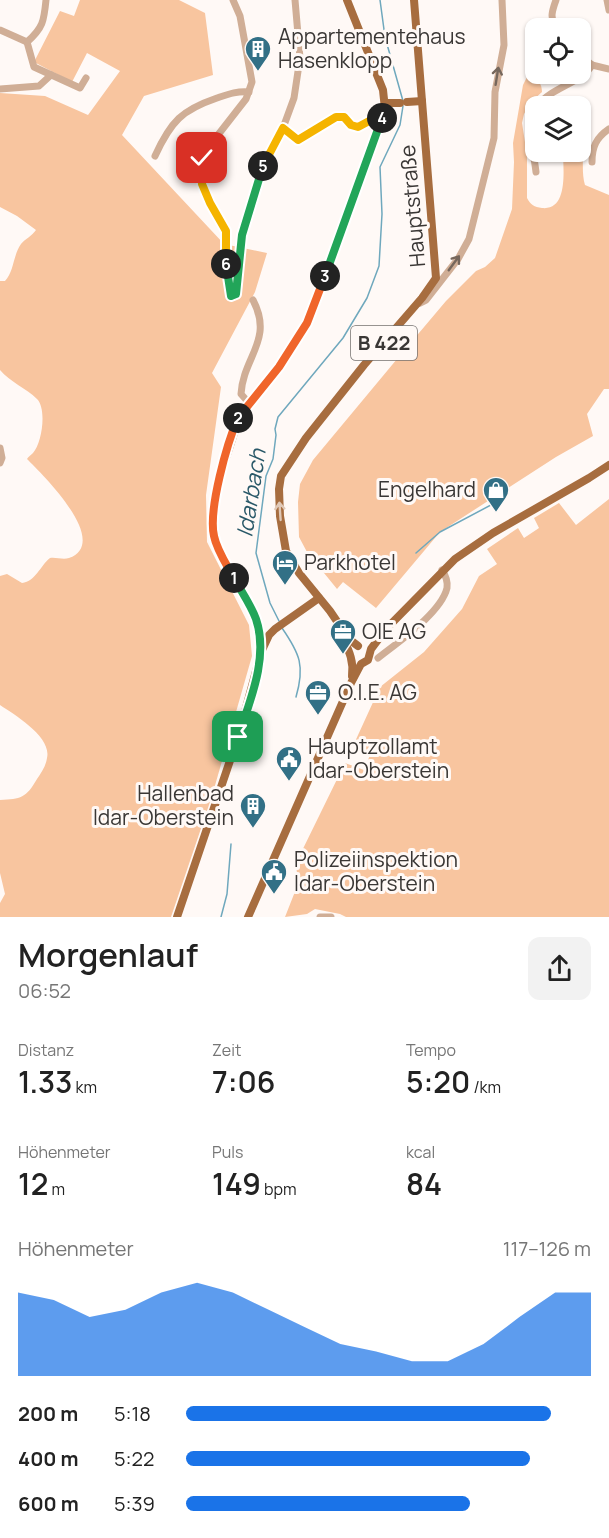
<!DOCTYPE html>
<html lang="de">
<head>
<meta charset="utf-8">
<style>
  :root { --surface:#fff; --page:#f2f2f2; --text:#222; --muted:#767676; --accent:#1a73e8 }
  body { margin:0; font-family:Manrope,sans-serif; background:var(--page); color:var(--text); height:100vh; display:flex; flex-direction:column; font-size:22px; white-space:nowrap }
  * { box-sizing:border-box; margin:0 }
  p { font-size:20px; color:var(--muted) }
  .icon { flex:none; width:33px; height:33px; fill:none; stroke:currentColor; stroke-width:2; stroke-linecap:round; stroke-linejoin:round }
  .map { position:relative; height:917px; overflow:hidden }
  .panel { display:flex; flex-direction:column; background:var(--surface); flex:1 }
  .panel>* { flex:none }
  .buttons { position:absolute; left:525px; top:18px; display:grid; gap:12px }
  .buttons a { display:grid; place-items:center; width:66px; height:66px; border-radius:12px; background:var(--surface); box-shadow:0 2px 4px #0004; font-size:30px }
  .pin { position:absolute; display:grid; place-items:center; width:51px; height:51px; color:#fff; margin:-26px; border-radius:12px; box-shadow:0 3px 9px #0006 }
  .km { position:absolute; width:30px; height:30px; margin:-15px; border-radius:50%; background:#222; color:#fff; font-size:16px; line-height:30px; text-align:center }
  .round { display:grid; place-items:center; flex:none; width:63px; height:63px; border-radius:12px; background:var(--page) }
  .head { display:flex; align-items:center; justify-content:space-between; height:102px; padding:0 18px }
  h1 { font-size:33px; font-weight:600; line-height:45px }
  .metrics { display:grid; grid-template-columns:repeat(3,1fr); gap:9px; height:102px; padding:6px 18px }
  .metrics div { display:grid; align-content:center }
  .metrics b { font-size:30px; font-weight:600 }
  .metrics small { font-size:16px; font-weight:400 }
  .metrics p { font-size:16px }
  .chart { height:168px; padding:12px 18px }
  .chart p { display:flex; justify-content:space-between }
  .chart svg { width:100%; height:108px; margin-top:6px; fill:var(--accent); opacity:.7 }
  ul { padding:0 18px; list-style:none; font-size:20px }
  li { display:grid; grid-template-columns:96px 72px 1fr; align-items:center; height:45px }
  li i { height:15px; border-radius:8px; background:var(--accent) }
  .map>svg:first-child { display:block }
  .green { fill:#f8c59f }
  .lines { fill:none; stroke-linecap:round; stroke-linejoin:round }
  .stream { stroke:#6fa8bd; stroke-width:1.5 }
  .minor { stroke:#d0ae96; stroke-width:7 }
  .major { stroke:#a76d3f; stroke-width:8 }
  .oneway { stroke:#76675c }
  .oneway2 { stroke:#e0c8b6 }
  .split-1-casing { stroke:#fff; stroke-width:12 }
  .split-2-casing { stroke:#fff; stroke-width:12 }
  .split-3-casing { stroke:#fff; stroke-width:12 }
  .split-4-casing { stroke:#fff; stroke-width:12 }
  .split-5-casing { stroke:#fff; stroke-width:12 }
  .split-6-casing { stroke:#fff; stroke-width:12 }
  .split-7-casing { stroke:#fff; stroke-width:12 }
  .split-1 { stroke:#22a559; stroke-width:8 }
  .split-2 { stroke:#f0652b; stroke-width:8 }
  .split-3 { stroke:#f0652b; stroke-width:8 }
  .split-4 { stroke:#22a559; stroke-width:8 }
  .split-5 { stroke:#f5b400; stroke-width:8 }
  .split-6 { stroke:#22a559; stroke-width:8 }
  .split-7 { stroke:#f5b400; stroke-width:8 }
  .labels { text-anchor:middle; stroke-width:6; stroke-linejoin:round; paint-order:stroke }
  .shield { fill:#fff9f6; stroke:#75716f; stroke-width:1.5 }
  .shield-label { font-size:20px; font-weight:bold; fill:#3a3735 }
  .poi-label { font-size:21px; fill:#3a3735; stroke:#fff9f6; text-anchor:start }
  .street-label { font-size:21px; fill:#3a3735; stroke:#fff9f6 }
  .water-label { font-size:22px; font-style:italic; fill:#295868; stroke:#fff9f6 }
</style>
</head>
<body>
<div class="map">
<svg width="609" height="917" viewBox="0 0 609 917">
  <rect width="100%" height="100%" fill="#fff9f6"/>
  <g class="green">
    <path d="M80,0H179L205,13L213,75L144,96L122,135L224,244L267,253L255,292L212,373L221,387L206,495L207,542L249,625L252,656L212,796L171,917H0V903L5,894L0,873V800C21,799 26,798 37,779C41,773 46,766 47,758C52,737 15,715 0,705V576L7,574L22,583C36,581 40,566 50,558C56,557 63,560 69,558C112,542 41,473 27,459C28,457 31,455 33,453C42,443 47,409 37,399C26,388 10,382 0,370V281H5C14,272 13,255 21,244C25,239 32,236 36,230L17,216L0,207V93L45,96L88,115L120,71L87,53L72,82L34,62L60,11L74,16Z"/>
    <path d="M531,75C538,79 542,84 542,92L531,102L524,114L522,123L527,155V198C531,205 534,207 542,208C569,211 563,168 563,152H580L581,137C586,147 580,169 585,185L609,195V389H604L587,414L593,436L556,457L440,532L376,608L343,582L337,589L307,552L299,537L298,502L300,484L313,460L397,359L446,301L476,271L485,267L495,258L512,209L514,162L513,143L523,85L527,77Z"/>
    <polygon points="609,499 609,917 346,917 340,914 315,909 307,914 285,917 298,884 296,863 345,763 364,770 370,755 353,746 380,687 424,652 462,609 479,576 497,564 487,549 518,528 524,538 539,528 534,518 559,503 576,525"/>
  </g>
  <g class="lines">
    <g class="stream">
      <polyline points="380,0 385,37 403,101"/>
      <polyline points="416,553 440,532 506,497"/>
      <polyline points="279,621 270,603 256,553 266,476 273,459 276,435 275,429 278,417 343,338 367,298 379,266 382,214 380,167 400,125 403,106"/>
      <path d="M282,628C300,654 305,666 296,697"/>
      <polyline points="221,917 227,894 231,844"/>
    </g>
    <g class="minor">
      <polyline points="233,0 240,16 252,82 246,99 207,149 202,158 201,170 202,184 210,203 226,231 226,266 231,296 236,294 242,235 260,174 283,128 294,98 300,58 295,0"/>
      <polyline points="607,0 609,10"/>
      <path d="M555,28C550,17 552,11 556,0"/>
      <polyline points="0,30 27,42"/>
      <polyline points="27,42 34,67 80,88 86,78"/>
      <path d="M27,42C43,28 44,21 46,0"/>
      <polyline points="580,55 592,65"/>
      <polyline points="592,65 609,69"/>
      <polyline points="0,89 39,86 51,75"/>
      <path d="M537,106C552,87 582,83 592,65"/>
      <path d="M536,108C526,125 534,154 536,172"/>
      <polyline points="283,128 298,140 336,117 344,117 351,125 358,127 384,113"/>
      <path d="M155,156C171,121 182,110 217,98C229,94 237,91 249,92"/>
      <path d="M592,162C592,147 596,138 609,129"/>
      <polyline points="420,303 426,300 458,259 469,239 494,138 495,92 504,45 502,0"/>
      <path d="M249,403L241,394C243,357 274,340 253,300"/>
      <polyline points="0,448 2,458 0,463"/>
      <path d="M378,658C398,642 441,613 447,588C448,581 446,576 442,570"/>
      <polyline points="320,917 331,917"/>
    </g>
    <g class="major">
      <polyline points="407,102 422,101"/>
      <polyline points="386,103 400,103"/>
      <path d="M343,638C349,651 354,661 352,676"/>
      <polyline points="358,646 349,639 330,611 299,573 286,551 280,516 279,489 281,476 306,438 364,365 422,298 436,278 414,0"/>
      <polyline points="262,650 269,635 275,629 319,598"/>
      <polyline points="177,917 238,737 261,653 260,640 255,618 214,538 213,521 214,507 222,470 239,418 280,367 307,323 314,309 385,109 383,90 347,0"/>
      <polyline points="248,917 351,683 361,664 368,660 371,649 386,629 455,559 493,533 589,478 609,465"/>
    </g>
  </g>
  <defs><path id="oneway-shaft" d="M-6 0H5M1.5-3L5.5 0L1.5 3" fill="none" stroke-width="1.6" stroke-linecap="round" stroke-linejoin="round" transform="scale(1.5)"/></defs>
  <g class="oneway">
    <use href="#oneway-shaft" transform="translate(497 76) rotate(-81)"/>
    <use href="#oneway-shaft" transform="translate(454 263) rotate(-54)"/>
  </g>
  <use class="oneway2" href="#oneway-shaft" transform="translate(280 511) rotate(-94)"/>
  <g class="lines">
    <g class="split-1-casing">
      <path id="split-1" d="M234,578C241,591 251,605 256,619C269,657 250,701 238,737"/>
    </g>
    <g class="split-2-casing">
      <path id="split-2" d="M234,578C227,565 217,551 214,536C208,510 227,443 238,418"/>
    </g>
    <g class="split-3-casing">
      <polyline id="split-3" points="238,418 279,367 307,323 325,276"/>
    </g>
    <g class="split-4-casing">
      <polyline id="split-4" points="325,276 382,118"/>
    </g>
    <g class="split-5-casing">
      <polyline id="split-5" points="263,166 283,128 298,140 336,117 344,117 351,125 358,127 384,113 382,118"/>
    </g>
    <g class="split-6-casing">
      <polyline id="split-6" points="226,264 231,296 236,294 242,235 263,166"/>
    </g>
    <g class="split-7-casing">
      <polyline id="split-7" points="202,158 201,170 202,184 210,203 226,231 226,264"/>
    </g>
    <use href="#split-1" class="split-1"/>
    <use href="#split-2" class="split-2"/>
    <use href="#split-3" class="split-3"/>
    <use href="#split-4" class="split-4"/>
    <use href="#split-5" class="split-5"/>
    <use href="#split-6" class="split-6"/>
    <use href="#split-7" class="split-7"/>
  </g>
  <defs>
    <g id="building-pin" transform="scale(1.35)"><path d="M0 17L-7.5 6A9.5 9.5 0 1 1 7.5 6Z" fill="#327086" stroke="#fff9f6"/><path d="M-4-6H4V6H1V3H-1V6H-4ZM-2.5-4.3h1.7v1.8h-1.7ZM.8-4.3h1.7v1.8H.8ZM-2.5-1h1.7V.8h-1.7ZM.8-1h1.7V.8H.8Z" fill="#fff"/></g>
    <g id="shop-pin" transform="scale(1.35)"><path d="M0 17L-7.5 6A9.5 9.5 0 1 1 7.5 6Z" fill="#327086" stroke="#fff9f6"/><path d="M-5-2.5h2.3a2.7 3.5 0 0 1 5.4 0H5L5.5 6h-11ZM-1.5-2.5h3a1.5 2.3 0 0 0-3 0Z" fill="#fff"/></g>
    <g id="hotel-pin" transform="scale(1.35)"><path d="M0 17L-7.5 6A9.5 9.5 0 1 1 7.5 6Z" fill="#327086" stroke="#fff9f6"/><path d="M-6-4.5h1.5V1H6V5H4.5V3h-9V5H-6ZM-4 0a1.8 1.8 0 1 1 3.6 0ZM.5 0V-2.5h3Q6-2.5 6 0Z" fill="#fff"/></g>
    <g id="office-pin" transform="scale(1.35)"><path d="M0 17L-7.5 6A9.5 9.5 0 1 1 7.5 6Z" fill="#327086" stroke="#fff9f6"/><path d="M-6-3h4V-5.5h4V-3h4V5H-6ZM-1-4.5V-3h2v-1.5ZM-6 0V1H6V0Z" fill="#fff"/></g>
    <g id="civic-pin" transform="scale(1.35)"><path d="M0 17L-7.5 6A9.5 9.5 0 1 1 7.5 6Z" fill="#327086" stroke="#fff9f6"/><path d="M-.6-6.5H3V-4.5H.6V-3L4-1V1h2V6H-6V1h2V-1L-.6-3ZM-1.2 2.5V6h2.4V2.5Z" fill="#fff"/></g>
  </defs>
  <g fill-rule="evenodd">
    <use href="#building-pin" x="258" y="49"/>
    <use href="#shop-pin" x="496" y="490"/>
    <use href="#hotel-pin" x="285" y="563"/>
    <use href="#office-pin" x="343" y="632"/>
    <use href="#office-pin" x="318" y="693"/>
    <use href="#civic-pin" x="289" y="759"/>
    <use href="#building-pin" x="253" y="806"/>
    <use href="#civic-pin" x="274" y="872"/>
  </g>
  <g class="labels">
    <rect class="shield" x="351" y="326" width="66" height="34" rx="4.5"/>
    <g class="shield-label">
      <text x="384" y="350">B 422</text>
    </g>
    <g class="poi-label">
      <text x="278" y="44">Appartementehaus<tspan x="278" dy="24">Hasenklopp</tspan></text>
      <text x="476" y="497" text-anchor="end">Engelhard</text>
      <text x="304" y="570">Parkhotel</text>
      <text x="362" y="639">OIE AG</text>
      <text x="338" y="700">O.I.E. AG</text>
      <text x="308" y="754">Hauptzollamt<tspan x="308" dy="24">Idar-Oberstein</tspan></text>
      <text x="234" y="801" text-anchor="end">Hallenbad<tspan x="234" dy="24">Idar-Oberstein</tspan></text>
      <text x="294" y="867">Polizeiinspektion<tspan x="294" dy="24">Idar-Oberstein</tspan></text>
    </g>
    <g class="street-label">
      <text transform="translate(413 206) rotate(-95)" y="7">Hauptstraße</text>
    </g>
    <g class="water-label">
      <text transform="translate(251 493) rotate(-81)" y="8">Idarbach</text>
    </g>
  </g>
</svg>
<div class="buttons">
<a><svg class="icon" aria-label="locate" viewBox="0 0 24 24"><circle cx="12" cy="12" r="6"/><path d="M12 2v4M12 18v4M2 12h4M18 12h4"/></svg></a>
<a><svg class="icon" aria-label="layers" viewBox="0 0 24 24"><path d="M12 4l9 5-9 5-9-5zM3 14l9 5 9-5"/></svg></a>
</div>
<div class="pin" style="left:238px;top:737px;background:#1e9e55"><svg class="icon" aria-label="arrive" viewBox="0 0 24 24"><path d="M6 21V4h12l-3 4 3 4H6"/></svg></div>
<div class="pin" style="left:202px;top:158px;background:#d93025"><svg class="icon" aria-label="check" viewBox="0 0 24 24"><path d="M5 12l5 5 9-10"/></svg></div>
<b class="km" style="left:234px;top:578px">1</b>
<b class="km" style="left:238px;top:418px">2</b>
<b class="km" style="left:325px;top:276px">3</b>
<b class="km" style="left:382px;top:118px">4</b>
<b class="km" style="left:263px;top:166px">5</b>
<b class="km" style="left:226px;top:264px">6</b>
</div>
<section class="panel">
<div class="head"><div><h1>Morgenlauf</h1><p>06:52</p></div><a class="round"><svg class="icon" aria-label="share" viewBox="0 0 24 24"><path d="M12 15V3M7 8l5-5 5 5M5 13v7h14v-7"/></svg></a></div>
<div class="metrics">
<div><p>Distanz</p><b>1.33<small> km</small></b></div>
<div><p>Zeit</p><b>7:06</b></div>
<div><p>Tempo</p><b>5:20<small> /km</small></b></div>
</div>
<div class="metrics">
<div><p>Höhenmeter</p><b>12<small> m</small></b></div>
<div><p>Puls</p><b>149<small> bpm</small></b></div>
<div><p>kcal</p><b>84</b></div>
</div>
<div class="chart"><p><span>Höhenmeter</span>117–126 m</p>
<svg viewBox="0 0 160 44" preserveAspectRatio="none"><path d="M0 44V10L10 13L20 20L30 17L40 10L50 6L60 10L70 17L80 24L90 31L100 34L110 38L120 38L130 31L140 20L150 10L160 10V44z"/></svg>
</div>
<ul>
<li><b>200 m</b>5:18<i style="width:90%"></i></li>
<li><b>400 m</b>5:22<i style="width:85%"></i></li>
<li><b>600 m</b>5:39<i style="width:70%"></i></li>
</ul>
</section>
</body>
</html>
